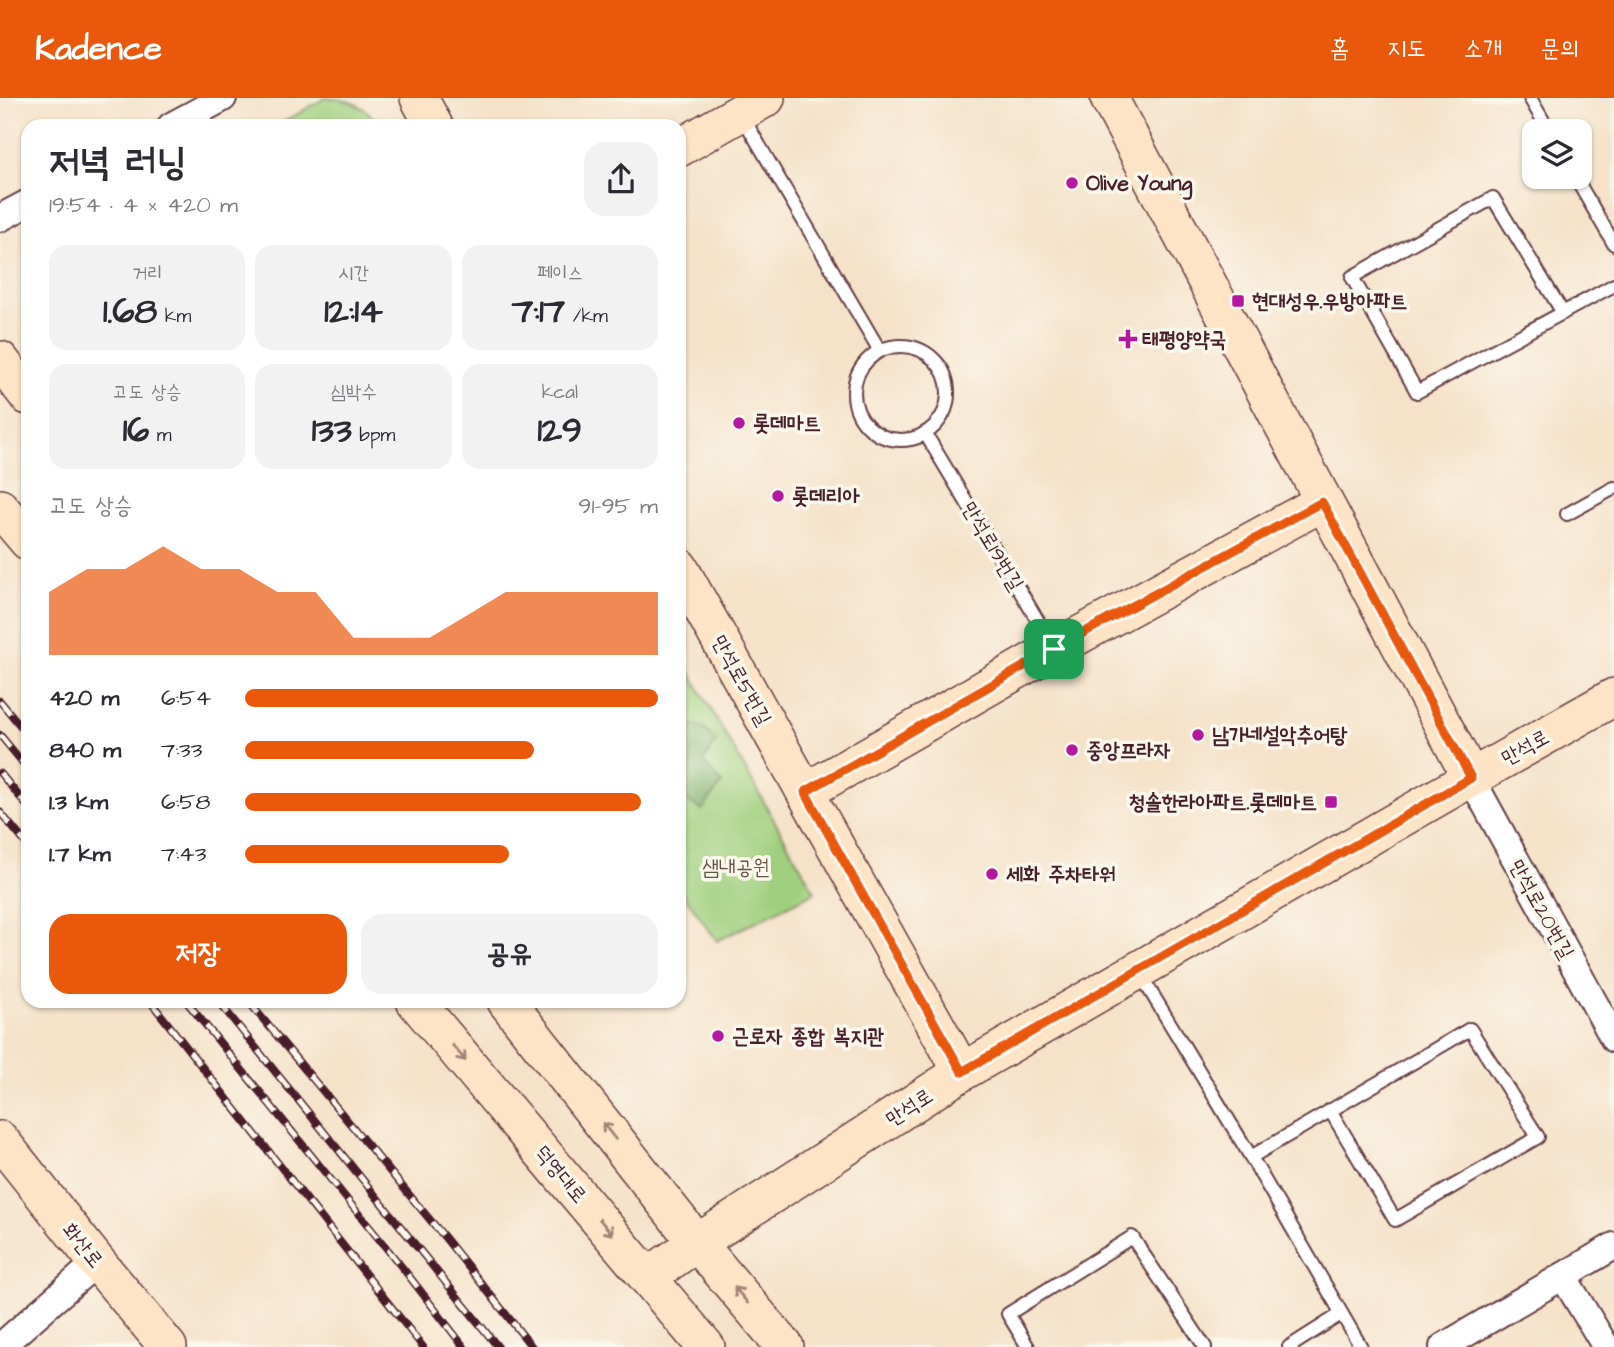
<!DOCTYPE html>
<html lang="ko">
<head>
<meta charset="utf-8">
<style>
  :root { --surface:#fff; --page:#f2f2f3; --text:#2b2b33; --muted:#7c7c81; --accent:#ea580c }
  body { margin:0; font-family:"Architects Daughter","Poor Story",sans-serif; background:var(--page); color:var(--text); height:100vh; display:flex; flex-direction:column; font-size:26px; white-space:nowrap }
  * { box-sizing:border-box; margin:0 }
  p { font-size:23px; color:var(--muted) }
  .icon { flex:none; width:38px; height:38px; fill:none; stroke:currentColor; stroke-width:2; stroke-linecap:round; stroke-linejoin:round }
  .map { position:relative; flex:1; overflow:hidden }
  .sheet { position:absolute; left:21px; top:21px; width:665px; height:889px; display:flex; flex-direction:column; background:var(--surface); border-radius:21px; box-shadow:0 2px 5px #0004 }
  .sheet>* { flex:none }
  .fabs { position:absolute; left:1522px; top:21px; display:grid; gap:14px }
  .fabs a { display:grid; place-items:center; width:70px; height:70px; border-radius:14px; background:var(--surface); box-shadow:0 2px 5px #0004; font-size:35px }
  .pin { position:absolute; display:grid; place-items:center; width:60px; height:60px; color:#fff; margin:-30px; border-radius:14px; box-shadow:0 4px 10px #0006 }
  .round { display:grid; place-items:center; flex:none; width:74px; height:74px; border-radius:21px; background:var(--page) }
  .overview { display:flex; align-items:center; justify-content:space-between; height:119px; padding:0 28px }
  h1 { font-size:38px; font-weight:700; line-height:52px }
  .figures { display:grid; grid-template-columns:repeat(3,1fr); gap:10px; height:119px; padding:7px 28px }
  .figures div { display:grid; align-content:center; border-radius:18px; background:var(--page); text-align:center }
  .figures b { font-size:35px; font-weight:700 }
  .figures small { font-size:19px; font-weight:400 }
  .figures p { font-size:19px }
  .chart { height:196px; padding:14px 28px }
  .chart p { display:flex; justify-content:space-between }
  .chart svg { width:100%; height:126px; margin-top:7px; fill:var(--accent); opacity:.7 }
  .action { display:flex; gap:14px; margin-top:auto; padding:14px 28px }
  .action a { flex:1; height:80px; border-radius:21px; background:var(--accent); color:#fff; font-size:28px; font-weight:700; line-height:80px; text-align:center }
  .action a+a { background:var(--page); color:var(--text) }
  ul { padding:0 28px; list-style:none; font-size:23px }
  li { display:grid; grid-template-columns:112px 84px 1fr; align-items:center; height:52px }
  li i { height:18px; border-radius:9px; background:var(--accent) }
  header { display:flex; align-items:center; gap:42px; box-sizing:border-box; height:98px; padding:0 35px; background:var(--accent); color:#fff }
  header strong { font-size:33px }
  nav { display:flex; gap:38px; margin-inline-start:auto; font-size:24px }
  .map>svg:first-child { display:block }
  .green { fill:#a0d07f; stroke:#757855; stroke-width:2 }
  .forest { fill:#80b26e; stroke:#65684c; stroke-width:2 }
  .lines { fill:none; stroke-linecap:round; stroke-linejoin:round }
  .lane-casing { stroke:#643c43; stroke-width:16 }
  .street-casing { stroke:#643c43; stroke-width:30 }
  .secondary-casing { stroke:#643c43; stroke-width:40 }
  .lane { stroke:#fff; stroke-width:12 }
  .street { stroke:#fff; stroke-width:26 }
  .secondary { stroke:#fee4c6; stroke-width:37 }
  .rail-casing { stroke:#4a1f2b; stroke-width:8 }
  .rail { stroke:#fbf7ec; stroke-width:5; stroke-dasharray:16; stroke-linecap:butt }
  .oneway { stroke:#a48278 }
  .route-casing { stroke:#fff; stroke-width:14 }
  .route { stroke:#ea580c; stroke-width:9 }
  .poi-dot { fill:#b5179e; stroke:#fbf7ec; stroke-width:2.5 }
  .labels { text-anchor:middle; stroke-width:7; stroke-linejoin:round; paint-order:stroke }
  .poi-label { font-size:21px; font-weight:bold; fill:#4a1f2b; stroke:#fbf7ec; text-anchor:start }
  .street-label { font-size:21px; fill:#4a1f2b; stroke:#fbf7ec }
  .park-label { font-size:21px; fill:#645444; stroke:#fbf7ec }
</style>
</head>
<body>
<header>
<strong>Kadence</strong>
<nav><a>홈</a><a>지도</a><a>소개</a><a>문의</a></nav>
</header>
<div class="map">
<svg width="1614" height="1249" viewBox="0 0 1614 1249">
  <rect width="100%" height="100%" fill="#fbf7ec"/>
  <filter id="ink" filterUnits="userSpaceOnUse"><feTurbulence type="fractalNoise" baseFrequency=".0143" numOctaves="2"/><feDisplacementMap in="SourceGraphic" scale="14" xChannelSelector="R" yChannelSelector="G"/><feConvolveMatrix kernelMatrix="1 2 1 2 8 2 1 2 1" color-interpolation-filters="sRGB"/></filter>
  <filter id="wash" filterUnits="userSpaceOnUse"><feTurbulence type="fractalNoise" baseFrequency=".00686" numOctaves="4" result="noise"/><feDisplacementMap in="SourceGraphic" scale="28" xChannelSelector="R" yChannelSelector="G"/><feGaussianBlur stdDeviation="1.57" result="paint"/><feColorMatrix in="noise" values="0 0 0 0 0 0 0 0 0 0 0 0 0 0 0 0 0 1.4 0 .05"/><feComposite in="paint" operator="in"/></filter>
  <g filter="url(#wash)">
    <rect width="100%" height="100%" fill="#f5e2c9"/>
    <g class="green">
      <path d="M325,0C347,0 368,8 379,28H277Z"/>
      <polygon points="679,555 815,794 717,843 679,790"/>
    </g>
    <polygon class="forest" points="679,623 703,630 716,643 703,664 722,685 702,712 679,697"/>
  </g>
  <g filter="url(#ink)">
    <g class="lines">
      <g class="lane-casing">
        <g id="lane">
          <polyline points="1530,0 1549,33"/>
          <polyline points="742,18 880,253"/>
          <polyline points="1575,79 1614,146"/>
          <polyline points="1563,215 1493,100 1352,179 1417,294 1614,187"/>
          <circle cx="901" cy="295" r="47"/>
          <polyline points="925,335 1053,548"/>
          <polyline points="1567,416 1614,390"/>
          <polyline points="1140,876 1251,1059 1361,1249"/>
          <polyline points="1251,1059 1470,931 1538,1039 1395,1122 1330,1012"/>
          <polyline points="1028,1249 1008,1216 1132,1139 1205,1249"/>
          <polyline points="1289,1249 1341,1216"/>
        </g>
      </g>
      <g class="street-casing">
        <g id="street">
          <polyline points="171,28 223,0"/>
          <polyline points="0,120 28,105"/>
          <polyline points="1471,680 1614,941"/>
          <polyline points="1563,1178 1606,1249"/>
          <polyline points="0,1249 97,1164"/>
          <polyline points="1443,1249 1614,1148"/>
        </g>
      </g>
      <g class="secondary-casing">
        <g id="secondary">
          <polyline points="419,0 434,28"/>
          <polyline points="1109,0 1471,680"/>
          <polyline points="679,50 766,0"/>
          <polyline points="0,262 28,298"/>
          <polyline points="0,410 28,443"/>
          <polyline points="679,469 962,974"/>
          <polyline points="805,694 1054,551 1323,404"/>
          <polyline points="415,903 706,1249"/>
          <polyline points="506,903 697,1145 785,1249"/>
          <polyline points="0,1042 97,1164 168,1249"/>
          <polyline points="647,1179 697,1145 962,974 1471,680 1614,599"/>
        </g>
      </g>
      <use href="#lane" class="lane"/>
      <use href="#street" class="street"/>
      <use href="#secondary" class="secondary"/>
      <g class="rail-casing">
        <g id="rail">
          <polyline points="0,603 28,637"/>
          <polyline points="0,637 28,671"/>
          <polyline points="0,675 28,709"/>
          <polyline points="0,714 28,748"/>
          <polyline points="150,903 423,1249"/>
          <polyline points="186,903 405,1173 464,1249"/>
          <polyline points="218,903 498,1249"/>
          <polyline points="248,903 446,1141 532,1249"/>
        </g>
      </g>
      <use href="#rail" class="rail"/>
    </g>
    <defs><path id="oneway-shaft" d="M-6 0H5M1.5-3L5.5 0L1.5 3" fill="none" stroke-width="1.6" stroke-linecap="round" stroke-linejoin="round" transform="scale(1.75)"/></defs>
    <g class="oneway">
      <use href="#oneway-shaft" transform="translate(459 955) rotate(50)"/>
      <use href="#oneway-shaft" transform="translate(609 1033) rotate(-128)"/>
      <use href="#oneway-shaft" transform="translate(606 1129) rotate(50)"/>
      <use href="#oneway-shaft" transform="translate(741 1197) rotate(-130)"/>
    </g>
  </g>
  <g class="lines" filter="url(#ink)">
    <g class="route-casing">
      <polygon id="route" points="1322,404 1471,680 962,974 805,694 1054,551"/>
    </g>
    <use href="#route" class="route"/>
  </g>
  <g class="poi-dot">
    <circle cx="1072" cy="85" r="7"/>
    <rect x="1231" y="196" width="14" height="14" rx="3.5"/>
    <path d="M1124.5 230.5h7v7h7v7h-7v7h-7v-7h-7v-7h7z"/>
    <circle cx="739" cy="325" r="7"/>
    <circle cx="778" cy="398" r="7"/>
    <circle cx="1198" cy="637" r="7"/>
    <circle cx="1072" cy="652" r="7"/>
    <rect x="1324" y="697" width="14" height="14" rx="3.5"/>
    <circle cx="992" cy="776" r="7"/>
    <circle cx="718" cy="938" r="7"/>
  </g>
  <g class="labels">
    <g class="poi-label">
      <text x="1086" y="92">Olive Young</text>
      <text x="1252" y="210">현대성우.우방아파트</text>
      <text x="1142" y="248">태평양약국</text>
      <text x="753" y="332">롯데마트</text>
      <text x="792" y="405">롯데리아</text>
      <text x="1212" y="644">남가네설악추어탕</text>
      <text x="1086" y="659">중앙프라자</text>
      <text x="1317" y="711" text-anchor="end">청솔한라아파트.롯데마트</text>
      <text x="1006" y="783">세화 주차타워</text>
      <text x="732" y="945">근로자 종합 복지관</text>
    </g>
    <g class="street-label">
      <text transform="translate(993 448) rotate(59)" y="7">만석로19번길</text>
      <text transform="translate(742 582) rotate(61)" y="7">만석로5번길</text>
      <text transform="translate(1525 649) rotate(-29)" y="7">만석로</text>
      <text transform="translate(1542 811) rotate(61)" y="7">만석로20번길</text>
      <text transform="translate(909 1009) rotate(-33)" y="7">만석로</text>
      <text transform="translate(561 1076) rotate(50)" y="7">덕영대로</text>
      <text transform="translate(83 1147) rotate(51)" y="7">화산로</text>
    </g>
    <g class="park-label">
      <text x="736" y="776">샘내공원</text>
    </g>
  </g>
</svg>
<div class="fabs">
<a><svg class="icon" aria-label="layers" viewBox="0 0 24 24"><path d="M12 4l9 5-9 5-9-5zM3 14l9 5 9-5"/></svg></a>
</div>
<div class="pin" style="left:1054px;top:551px;background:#1e9e55"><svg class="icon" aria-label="arrive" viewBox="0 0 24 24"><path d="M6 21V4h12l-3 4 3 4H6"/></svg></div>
<section class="sheet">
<div class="overview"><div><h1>저녁 러닝</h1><p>19:54 · 4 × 420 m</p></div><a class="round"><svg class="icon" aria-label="share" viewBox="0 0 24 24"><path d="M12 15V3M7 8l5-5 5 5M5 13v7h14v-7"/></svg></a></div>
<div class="figures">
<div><p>거리</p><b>1.68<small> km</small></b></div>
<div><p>시간</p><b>12:14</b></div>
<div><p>페이스</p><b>7:17<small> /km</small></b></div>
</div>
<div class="figures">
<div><p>고도 상승</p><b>16<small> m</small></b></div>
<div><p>심박수</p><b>133<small> bpm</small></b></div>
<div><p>kcal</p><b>129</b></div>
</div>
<div class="chart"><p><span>고도 상승</span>91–95 m</p>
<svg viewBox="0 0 160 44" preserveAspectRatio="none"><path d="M0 44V22L10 14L20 14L30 6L40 14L50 14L60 22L70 22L80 38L90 38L100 38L110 30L120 22L130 22L140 22L150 22L160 22V44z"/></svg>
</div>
<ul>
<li><b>420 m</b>6:54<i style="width:100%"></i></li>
<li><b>840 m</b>7:33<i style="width:70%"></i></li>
<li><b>1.3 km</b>6:58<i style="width:96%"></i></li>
<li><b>1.7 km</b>7:43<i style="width:64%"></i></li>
</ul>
<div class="action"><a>저장</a><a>공유</a></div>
</section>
</div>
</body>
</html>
